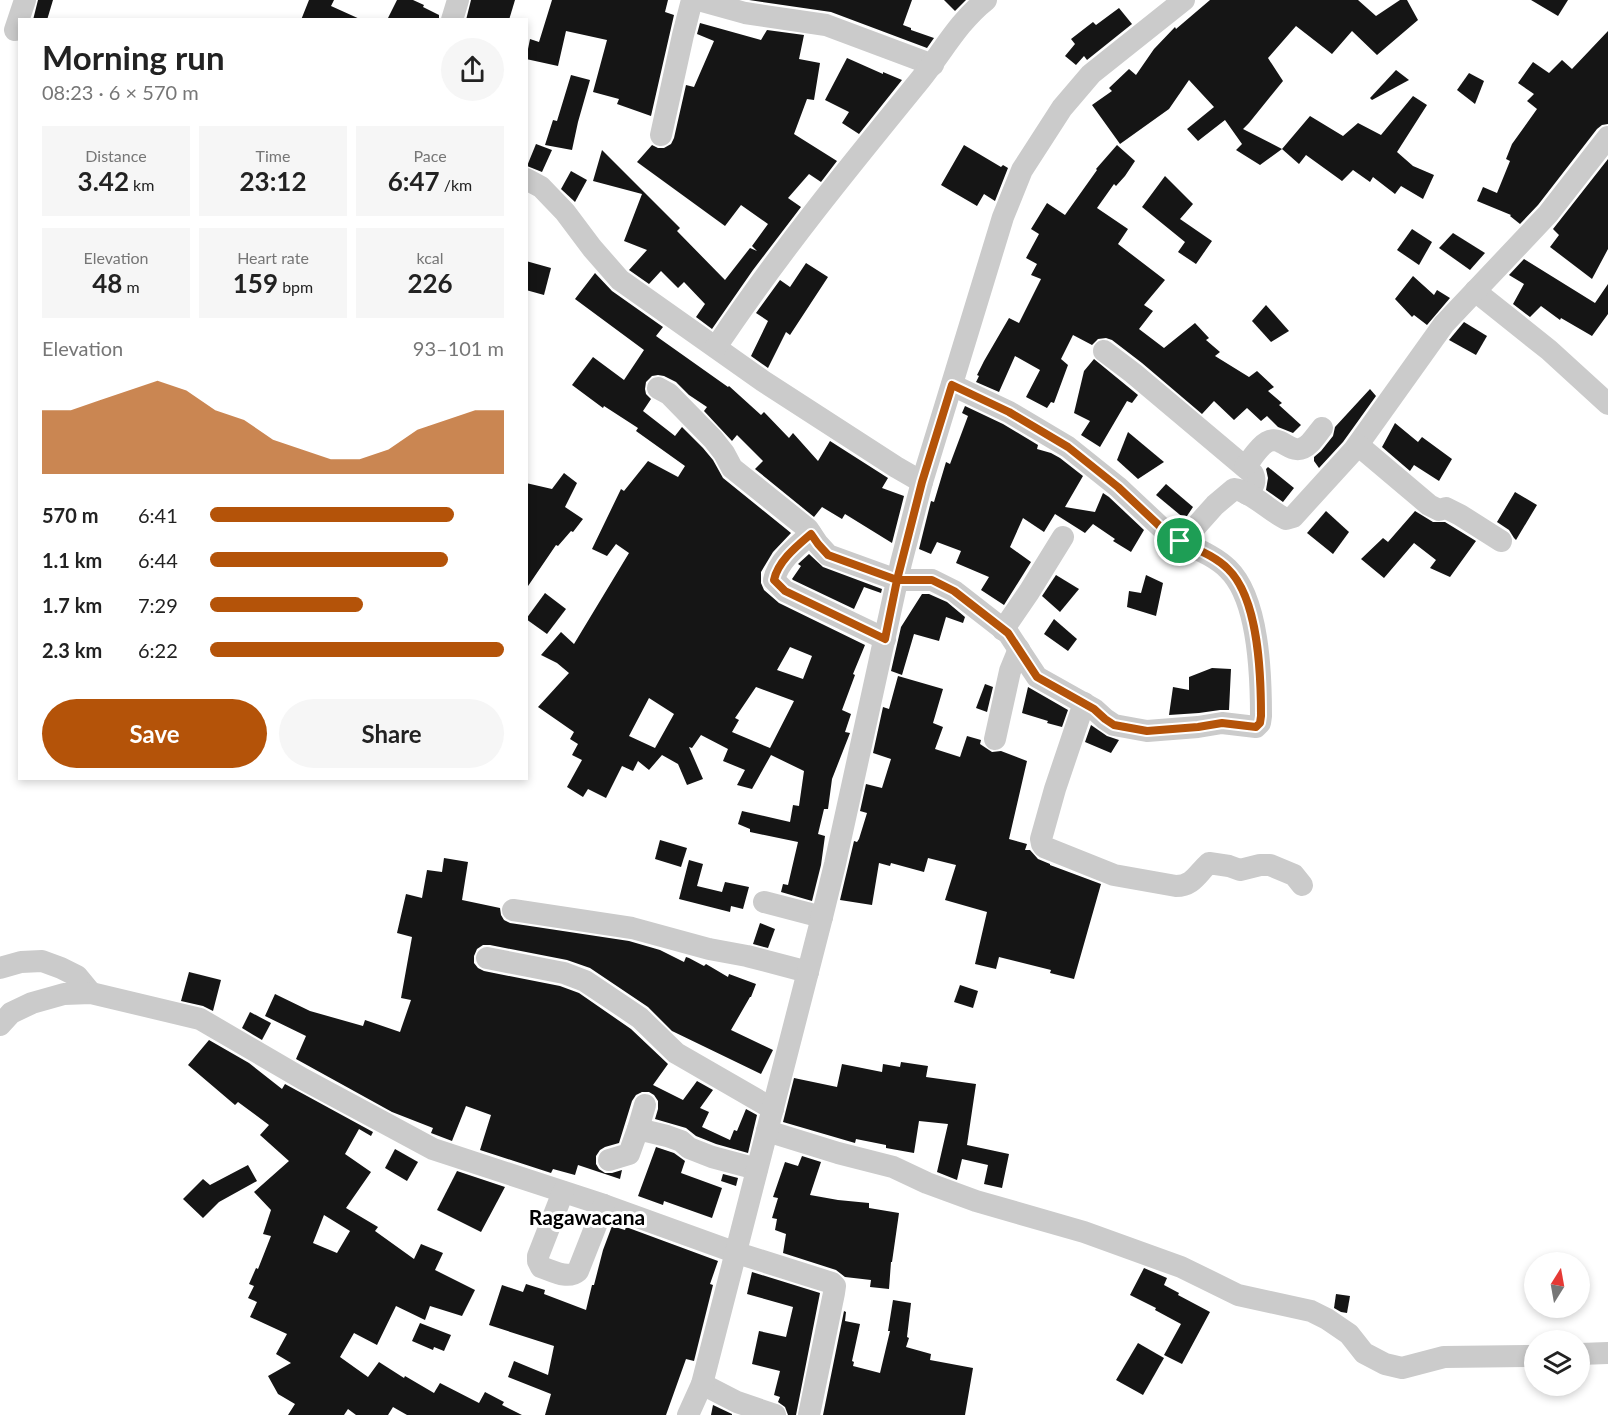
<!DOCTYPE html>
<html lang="en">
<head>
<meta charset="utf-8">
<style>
  :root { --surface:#fff; --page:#f6f6f6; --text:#222; --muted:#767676; --accent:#b45309 }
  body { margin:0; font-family:Lato,sans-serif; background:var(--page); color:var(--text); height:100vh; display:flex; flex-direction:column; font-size:22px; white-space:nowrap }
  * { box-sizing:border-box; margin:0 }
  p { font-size:20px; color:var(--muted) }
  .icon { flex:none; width:33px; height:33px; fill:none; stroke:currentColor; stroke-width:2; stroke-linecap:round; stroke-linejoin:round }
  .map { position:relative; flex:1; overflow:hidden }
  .sheet { position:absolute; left:18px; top:18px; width:510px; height:762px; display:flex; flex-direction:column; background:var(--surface); border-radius:0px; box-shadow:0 3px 9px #0003 }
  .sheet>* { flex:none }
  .needle { width:39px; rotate:11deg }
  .controls { position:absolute; left:1524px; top:1252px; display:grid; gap:12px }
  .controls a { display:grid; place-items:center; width:66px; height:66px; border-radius:50%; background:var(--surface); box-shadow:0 3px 9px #0003; font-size:30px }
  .pin { position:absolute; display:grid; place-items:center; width:51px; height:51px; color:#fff; margin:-26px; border:3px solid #fff; border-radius:50%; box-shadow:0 2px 6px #0007 }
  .round { display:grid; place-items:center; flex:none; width:63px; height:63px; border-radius:32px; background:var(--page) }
  .summary { display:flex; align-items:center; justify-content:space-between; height:102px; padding:0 24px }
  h1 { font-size:33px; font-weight:700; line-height:45px }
  .figures { display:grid; grid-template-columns:repeat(3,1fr); gap:9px; height:102px; padding:6px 24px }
  .figures div { display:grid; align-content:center; border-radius:0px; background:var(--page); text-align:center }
  .figures b { font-size:26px; font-weight:700 }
  .figures small { font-size:16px; font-weight:400 }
  .figures p { font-size:16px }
  .chart { height:168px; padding:12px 24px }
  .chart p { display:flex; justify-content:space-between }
  .chart svg { width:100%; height:108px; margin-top:6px; fill:var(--accent); opacity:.7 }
  .primary-button { display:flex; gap:12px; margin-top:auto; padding:12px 24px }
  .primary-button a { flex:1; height:69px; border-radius:36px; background:var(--accent); color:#fff; font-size:24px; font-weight:700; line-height:69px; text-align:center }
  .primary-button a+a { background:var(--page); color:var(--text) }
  ul { padding:0 24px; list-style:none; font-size:20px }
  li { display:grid; grid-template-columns:96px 72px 1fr; align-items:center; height:45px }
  li i { height:15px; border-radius:8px; background:var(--accent) }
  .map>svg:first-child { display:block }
  .building { fill:#151515; fill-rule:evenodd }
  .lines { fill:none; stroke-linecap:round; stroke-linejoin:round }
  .minor { stroke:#cbcbcb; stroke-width:22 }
  .route-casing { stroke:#fff; stroke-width:12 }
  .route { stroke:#b45309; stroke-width:8 }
  .labels { text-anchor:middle; stroke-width:6; stroke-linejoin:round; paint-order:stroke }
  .quarter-label { font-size:21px; font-weight:bold; fill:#000; stroke:#fff }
</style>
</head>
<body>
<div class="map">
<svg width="1608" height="1415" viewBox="0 0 1608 1415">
  <rect width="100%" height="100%" fill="#fff"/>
  <g class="building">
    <polygon points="38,0 53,0 47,20 33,20"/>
    <polygon points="309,0 334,0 331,6 362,20 301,20"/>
    <polygon points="397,0 413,0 424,5 423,7 439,15 439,20 387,20"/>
    <polygon points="471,0 515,0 509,20 466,20"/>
    <polygon points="552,0 668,0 665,12 674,15 651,116 617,104 619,99 593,92 607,40 566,31 558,66 526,59 530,39 539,42"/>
    <polygon points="749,0 912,0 903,25 911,28 911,30 934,38 927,48 831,12"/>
    <polygon points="944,0 966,0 955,11"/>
    <polygon points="1210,0 1358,0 1376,16 1400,0 1407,0 1418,20 1377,55 1352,31 1332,54 1296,26 1268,58 1283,81 1249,123 1243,129 1282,149 1260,165 1236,150 1242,144 1225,120 1198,141 1187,129 1214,107 1189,80 1169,109 1120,144 1092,105 1112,91 1109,88 1129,69 1136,75 1154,49 1175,27 1176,29"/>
    <polygon points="1531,0 1568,0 1558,16"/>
    <polygon points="1119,8 1132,24 1087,60 1084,56 1076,65 1065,56 1075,44 1071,39 1093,22 1096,25"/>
    <polygon points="700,23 761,40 767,30 804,35 799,59 820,63 814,100 807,99 794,134 837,161 821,182 809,174 788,198 801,207 753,270 712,329 696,317 705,304 684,282 678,288 661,271 649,284 629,270 647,250 624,241 642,194 593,181 602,150 680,228 677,231 725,280 750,248 757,251 752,246 768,224 741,205 725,226 637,162 652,145 658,148 664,148 671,144 674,138 686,85 694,87 714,41 697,34"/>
    <polygon points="1608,31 1608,124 1602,125 1597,129 1538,205 1520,224 1510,216 1511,215 1477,201 1483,187 1497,193 1510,161 1506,159 1512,144 1537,109 1527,101 1534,94 1518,83 1533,62 1549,73 1562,60 1572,69"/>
    <polygon points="847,58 883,74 883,72 902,80 859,134 842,123 849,112 825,100"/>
    <polygon points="1396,70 1409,80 1372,100 1370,98"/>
    <polygon points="1469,73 1484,81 1475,104 1457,90"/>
    <polygon points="571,75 590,80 578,122 572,150 545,145 553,120 557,121"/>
    <polygon points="1413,96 1427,105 1397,152 1413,166 1434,175 1423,199 1401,186 1395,194 1373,177 1370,182 1353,170 1342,181 1306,155 1299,164 1282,149 1310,116 1343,136 1358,123 1381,135"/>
    <polygon points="536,144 552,150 542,172 527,166"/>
    <polygon points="964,145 1001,167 1003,165 1008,168 995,201 984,194 977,206 941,185"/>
    <polygon points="1117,145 1135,161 1125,176 1116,186 1114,184 1097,208 1128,229 1118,244 1165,280 1144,305 1153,311 1139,329 1164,348 1195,323 1209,338 1206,340 1220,352 1215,356 1249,377 1257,371 1274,387 1268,391 1282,403 1279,405 1301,425 1293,433 1278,427 1267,416 1261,421 1247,408 1234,420 1214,401 1202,414 1142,363 1112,340 1106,338 1098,339 1092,345 1073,335 1061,359 1068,365 1054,403 1051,402 1047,408 1026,397 1040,370 1015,356 999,392 976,382 979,376 977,375 984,361 1009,318 1019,323 1041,279 1031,275 1037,264 1026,258 1039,234 1031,229 1047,203 1065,215 1097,170 1096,169"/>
    <polygon points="1608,159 1608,249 1592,279 1550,247 1559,235 1553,229"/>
    <polygon points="571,171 587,180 575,202 561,189"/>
    <polygon points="1165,176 1193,204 1180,219 1212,241 1196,264 1178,252 1185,242 1142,207"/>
    <polygon points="1412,229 1432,242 1419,265 1397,250"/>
    <polygon points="1453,233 1485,253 1470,270 1439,248"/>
    <polygon points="1524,259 1595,303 1608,284 1608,314 1592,336 1561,318 1560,320 1541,306 1530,317 1513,304 1524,284 1509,275"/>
    <polygon points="526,261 551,268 544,295 526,290"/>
    <polygon points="806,263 828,277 790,335 786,332 768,368 751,356 768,321 756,313 780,280 790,287"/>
    <path d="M595,273L612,291L663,327L656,336L728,387L729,386L761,415L764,412L789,438L793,433L818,461L830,441L888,478L882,488L904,496L892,543L845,514L842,519L822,507L814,517L755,469L763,461L737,435L732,441L704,411L707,407L689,395L676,382L664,376L658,375L652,376L646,382L645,389L646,394L651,399L643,411L675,436L682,427L703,448L713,460L723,478L791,533L773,552L761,572V583L764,590L779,603L865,645L853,674L855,675L842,710L851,714L845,732L850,733L832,779L828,809H824L818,834L825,836L821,865L812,901L781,892L783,884L788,885L798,842L750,832V829L738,824L742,811L790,822L793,805L799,806L804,771L771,755L752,789L737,785L745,770L723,761L728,749L701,735L692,748L689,747L703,779L687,785L678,764L662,755L649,770L638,761L633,771L622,766L606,798L588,789L583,797L567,787L582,760L572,755L578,744L570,739L574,732L538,707L569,673L557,663L541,655L561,632L574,644L629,553L616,544L607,556L592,549L621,489L624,491L648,461L678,477L685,466L636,431L638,428L604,406L603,408L572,385L593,357L624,380L644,350L575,299ZM790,647L812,656L803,679L777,670ZM756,687L794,701L770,748L732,732L739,720L735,718ZM649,698L674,714L655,748L629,736Z"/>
    <polygon points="1413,276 1434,295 1437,290 1450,298 1427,325 1414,315 1412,317 1395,299"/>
    <polygon points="1266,305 1289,331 1271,342 1252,321"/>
    <polygon points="1464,322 1487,336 1476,355 1449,340"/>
    <polygon points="1094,359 1138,395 1132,403 1127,401 1100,447 1081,435 1090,421 1074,413 1084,371"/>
    <polygon points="1370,389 1376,396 1343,442 1319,468 1314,461 1314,457 1321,451 1333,436 1335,427"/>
    <polygon points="965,406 1003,424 1038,445 1037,449 1051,453 1060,458 1083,476 1065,507 1095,512 1103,493 1109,497 1144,530 1131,552 1113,541 1115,539 1093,524 1085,533 1055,514 1044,532 1023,518 1010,547 1031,562 1004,605 981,590 989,577 956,563 961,551 937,542 931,554 919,549 931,501 934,502 946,462 950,464 968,416 962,413"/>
    <polygon points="1395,423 1418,442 1422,437 1452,459 1439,481 1414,465 1410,471 1382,447"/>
    <polygon points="1128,432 1164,462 1138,479 1117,460"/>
    <polygon points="1268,467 1294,488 1283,502 1266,490 1268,478 1266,469"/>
    <polygon points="564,473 577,483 565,507 583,519 573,532 571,531 558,546 556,545 526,589 526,483 552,489"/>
    <polygon points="1166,484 1193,507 1185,519 1156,495"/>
    <polygon points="1515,492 1537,505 1516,540 1514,538 1509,530 1497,522"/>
    <polygon points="1326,511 1349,532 1333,554 1307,533"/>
    <polygon points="1415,511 1433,522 1445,522 1476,541 1450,577 1430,568 1436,560 1414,543 1384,578 1361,559 1383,538 1388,542"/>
    <polygon points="809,554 823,567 882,589 881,593 864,587 854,609 793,580 792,579 801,566 798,564"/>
    <polygon points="1056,575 1079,589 1060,612 1042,596"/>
    <polygon points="1146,575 1163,583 1156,616 1127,607 1129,591 1141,593"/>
    <polygon points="545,593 566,609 547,634 526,619"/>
    <polygon points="922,594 929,594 947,602 965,617 963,623 946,617 939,641 914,634 902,675 891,671 901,627"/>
    <polygon points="1054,619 1077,639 1068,651 1044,634"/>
    <polygon points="1212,668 1231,669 1229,710 1220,710 1199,713 1169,715 1173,687 1189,690 1189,677"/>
    <polygon points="898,676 943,689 933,723 943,727 935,749 960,757 967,736 981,740 980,744 992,752 1001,751 1027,761 1009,839 1027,844 1025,850 1030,850 1038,859 1050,864 1050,865 1101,884 1074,979 1050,973 1051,970 999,957 996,969 975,964 987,912 945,900 956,865 928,858 924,872 891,863 890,866 879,863 872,905 840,900 854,841 857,842 859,839 867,813 860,811 866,784 882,788 891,759 873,753 883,707 889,709"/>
    <polygon points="985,684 993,687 987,712 976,708"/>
    <polygon points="1028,687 1068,710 1062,727 1047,723 1048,721 1022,713"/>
    <polygon points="1091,725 1107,736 1119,740 1111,753 1085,742"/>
    <polygon points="660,840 687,848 681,867 655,859"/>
    <polygon points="444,858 468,862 462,900 500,908 501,915 504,920 510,923 629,941 660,950 684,962 686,957 689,958 704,966 706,964 728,977 729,974 756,984 751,997 750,997 731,1030 773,1050 761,1074 672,1031 648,1007 590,968 567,960 490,945 483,945 477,949 474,956 474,963 478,968 484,971 560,986 579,993 631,1029 668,1064 653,1085 683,1100 697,1081 713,1090 700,1108 709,1112 702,1127 730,1140 734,1130 737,1131 746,1109 757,1115 748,1153 716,1144 696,1136 686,1128 655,1119 658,1109 658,1101 654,1095 649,1092 642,1092 636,1095 632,1101 619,1143 605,1147 600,1150 596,1156 596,1164 599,1169 605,1173 612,1173 622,1170 620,1179 578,1165 575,1175 553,1169 551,1173 480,1150 491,1115 466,1106 452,1141 431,1133 433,1128 392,1112 296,1059 306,1036 265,1016 275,994 310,1011 363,1026 365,1020 400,1032 411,1000 401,998 412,937 397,933 406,894 422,898 427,870 442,872"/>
    <polygon points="689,860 703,864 697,886 722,892 725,882 749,887 743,909 731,906 730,912 679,899"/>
    <polygon points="760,923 775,929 768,948 753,944"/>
    <polygon points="189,972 221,980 213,1011 203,1006 181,1001"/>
    <polygon points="960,985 978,991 973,1008 954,1002"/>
    <polygon points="250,1012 271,1023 262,1040 242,1028"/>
    <path d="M209,1040L249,1063L282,1089L285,1084L373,1132L371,1136L359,1129L345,1154L371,1172L346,1208L378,1227L375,1231L414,1259L421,1244L443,1253L435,1270L475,1290L462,1316L430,1306L425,1320L396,1306L377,1345L354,1333L340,1357L368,1377L379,1362L404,1378L405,1376L434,1393L440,1383L479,1403L485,1392L504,1402L502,1405L522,1415H407L393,1407L388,1415H356L348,1409L344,1415H288L295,1404L278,1394L268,1376L291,1363L276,1354L287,1334L250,1317L257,1302L248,1298L254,1286L249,1284L256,1268L258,1269L271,1236L263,1234L271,1210L254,1192L289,1161L260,1135L269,1125L238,1102L235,1105L188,1065ZM324,1215L350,1231L337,1253L313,1243Z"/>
    <polygon points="901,1062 928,1066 926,1077 976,1084 967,1145 1009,1154 1002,1188 984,1184 988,1165 962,1159 957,1180 937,1172 948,1124 919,1121 914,1153 886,1148 886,1145 856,1139 855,1143 783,1122 794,1078 837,1087 842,1064 882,1072 883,1064 900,1067"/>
    <polygon points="656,1147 674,1153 685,1161 681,1173 722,1188 712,1218 664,1201 663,1205 638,1196"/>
    <polygon points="395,1149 418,1162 407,1181 385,1168"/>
    <polygon points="802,1156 821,1162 810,1195 838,1200 869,1203 869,1208 899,1213 892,1262 891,1262 889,1289 870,1287 871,1280 845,1277 836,1270 783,1253 786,1234 775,1230 777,1219 772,1218 778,1198 773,1197 785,1162 798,1166"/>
    <polygon points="248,1165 257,1181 219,1202 203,1218 183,1199 203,1179 210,1185"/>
    <polygon points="457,1171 505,1187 481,1232 437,1210"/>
    <polygon points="723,1174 738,1178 736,1186 721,1181"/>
    <polygon points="612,1226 625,1230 626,1227 718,1261 710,1284 713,1285 694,1361 686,1359 666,1415 545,1415 551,1394 508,1377 514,1361 548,1375 554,1346 489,1325 502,1285 523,1292 526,1284 545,1290 544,1294 586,1310 592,1285 594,1285 603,1250"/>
    <polygon points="1144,1268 1167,1278 1164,1285 1179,1293 1178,1295 1210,1312 1182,1364 1164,1355 1181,1324 1155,1310 1156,1308 1130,1295"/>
    <polygon points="752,1272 820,1293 796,1415 788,1415 785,1407 778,1402 780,1397 774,1395 780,1371 752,1364 759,1331 786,1337 793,1307 747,1294"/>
    <polygon points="1336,1294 1350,1296 1347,1313 1341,1312 1334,1308"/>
    <polygon points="893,1300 911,1303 907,1337 909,1338 906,1347 931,1354 930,1360 973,1368 965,1415 823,1415 844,1311 846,1312 845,1321 860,1324 852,1361 854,1362 853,1366 880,1373 890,1331 888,1331"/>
    <polygon points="420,1323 451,1335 444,1351 434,1347 433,1350 412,1341"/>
    <polygon points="1138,1343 1164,1358 1143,1395 1116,1380"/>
    <polygon points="713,1405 732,1414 732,1415 711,1415"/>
  </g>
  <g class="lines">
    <g class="minor">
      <polyline points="698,0 745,13 826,25 933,65"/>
      <polyline points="452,20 458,0"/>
      <polyline points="15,30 25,0"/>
      <polyline points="661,135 683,35 692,0"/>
      <polyline points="526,179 541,187 565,212 592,248 620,280 763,381 896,467 922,482"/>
      <polyline points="1475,291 1549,350 1608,404"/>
      <path d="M716,347C778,254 849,167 920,80C942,53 958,22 986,0"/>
      <path d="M1104,351L1133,373L1253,474C1257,483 1252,487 1247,494"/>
      <path d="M952,385L1009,412L1068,447L1118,487L1166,532L1180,541L1190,533L1215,505L1234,489C1249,490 1271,512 1286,519L1293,517L1354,450L1444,324L1548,214L1608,137"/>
      <path d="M658,388L669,394L713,439L724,453L732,468L808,529L818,544L828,555L897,580H932L954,591L1008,633L1037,677L1094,709L1105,719L1114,725L1147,731L1198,727L1222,723L1256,727L1260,723L1261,716C1261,675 1259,599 1228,569C1215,556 1196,549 1180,541"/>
      <polyline points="1358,445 1429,505 1439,510 1446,508 1460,515 1501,541"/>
      <path d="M1245,467C1251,460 1258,447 1267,442C1283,433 1292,461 1310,443C1314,439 1318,433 1322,428"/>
      <path d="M811,534C797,546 778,561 774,580L785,591L885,639"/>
      <polyline points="1003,630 1029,592 1063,537"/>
      <path d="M1084,703L1055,789L1041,839L1042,844L1044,847L1114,875L1176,886C1193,886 1197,874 1209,863L1229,866L1240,870L1260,865H1270L1294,875L1302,885"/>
      <polyline points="995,739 1010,671 1019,649"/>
      <polyline points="764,902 822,917"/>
      <polyline points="513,910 632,928 709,949 747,956 808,972"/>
      <polyline points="487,958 564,973 585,981 640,1018 676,1053 773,1109"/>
      <polyline points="0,968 21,962 42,961 61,968 77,976 91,993"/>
      <polyline points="0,1025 11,1013 32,1003 64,994 91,993 200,1019 303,1079 433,1149 604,1205 734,1252 832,1283 835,1286 834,1293 809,1415"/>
      <polyline points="638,1129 645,1105"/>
      <polyline points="767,1131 838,1153 893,1167 927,1183 976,1201 1084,1232 1181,1267 1238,1295 1311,1311 1327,1319 1349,1334 1364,1353 1385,1364 1402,1368 1444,1357 1534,1356"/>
      <polyline points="609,1160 629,1154 638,1129 667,1136 681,1141 689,1148 712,1157 757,1169"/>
      <path d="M563,1192L538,1256V1261L541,1267C553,1271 568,1280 578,1271L604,1205"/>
      <polyline points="1580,1354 1608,1353"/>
      <polyline points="702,1384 737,1402 775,1415"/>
      <polyline points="688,1415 702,1384 822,917 835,864 901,563 922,482 1003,217 1022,170 1062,108 1091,74 1184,0"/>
    </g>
  </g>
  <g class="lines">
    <g class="route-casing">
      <path id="route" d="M1180,541L1166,532L1118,487L1068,447L1009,412L952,385L922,482L897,580L828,555L818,544L811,534C797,546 778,561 774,580L785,591L885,639L897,580H932L954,591L1008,633L1037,677L1094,709L1105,719L1114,725L1147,731L1198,727L1222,723L1256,727L1260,723L1261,716C1261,675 1259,599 1228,569C1215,556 1196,549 1180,541"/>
    </g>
    <use href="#route" class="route"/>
  </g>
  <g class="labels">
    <g class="quarter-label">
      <text x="587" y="1225">Ragawacana</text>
    </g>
  </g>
</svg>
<div class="controls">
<a><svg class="needle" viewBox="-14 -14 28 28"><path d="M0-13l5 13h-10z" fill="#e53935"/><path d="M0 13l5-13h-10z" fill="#767676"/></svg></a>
<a><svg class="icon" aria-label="layers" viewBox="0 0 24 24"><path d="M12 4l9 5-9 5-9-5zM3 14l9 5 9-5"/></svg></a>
</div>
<div class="pin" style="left:1180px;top:541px;background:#1e9e55"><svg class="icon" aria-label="arrive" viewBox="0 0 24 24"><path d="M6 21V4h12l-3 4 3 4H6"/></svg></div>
<section class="sheet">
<div class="summary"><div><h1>Morning run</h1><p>08:23 · 6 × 570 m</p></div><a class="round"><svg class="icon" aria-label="share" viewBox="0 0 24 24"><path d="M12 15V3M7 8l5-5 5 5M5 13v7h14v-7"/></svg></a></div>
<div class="figures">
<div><p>Distance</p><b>3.42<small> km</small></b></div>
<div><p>Time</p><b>23:12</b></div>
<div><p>Pace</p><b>6:47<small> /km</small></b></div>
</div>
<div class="figures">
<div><p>Elevation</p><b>48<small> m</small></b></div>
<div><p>Heart rate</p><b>159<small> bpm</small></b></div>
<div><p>kcal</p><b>226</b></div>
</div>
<div class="chart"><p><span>Elevation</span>93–101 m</p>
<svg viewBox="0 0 160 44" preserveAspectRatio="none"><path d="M0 44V18L10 18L20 14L30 10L40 6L50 10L60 18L70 22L80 30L90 34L100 38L110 38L120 34L130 26L140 22L150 18L160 18V44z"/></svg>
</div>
<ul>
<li><b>570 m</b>6:41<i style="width:83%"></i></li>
<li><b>1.1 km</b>6:44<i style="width:81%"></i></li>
<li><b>1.7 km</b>7:29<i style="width:52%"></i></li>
<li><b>2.3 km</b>6:22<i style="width:100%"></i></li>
</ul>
<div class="primary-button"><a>Save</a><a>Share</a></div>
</section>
</div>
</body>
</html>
